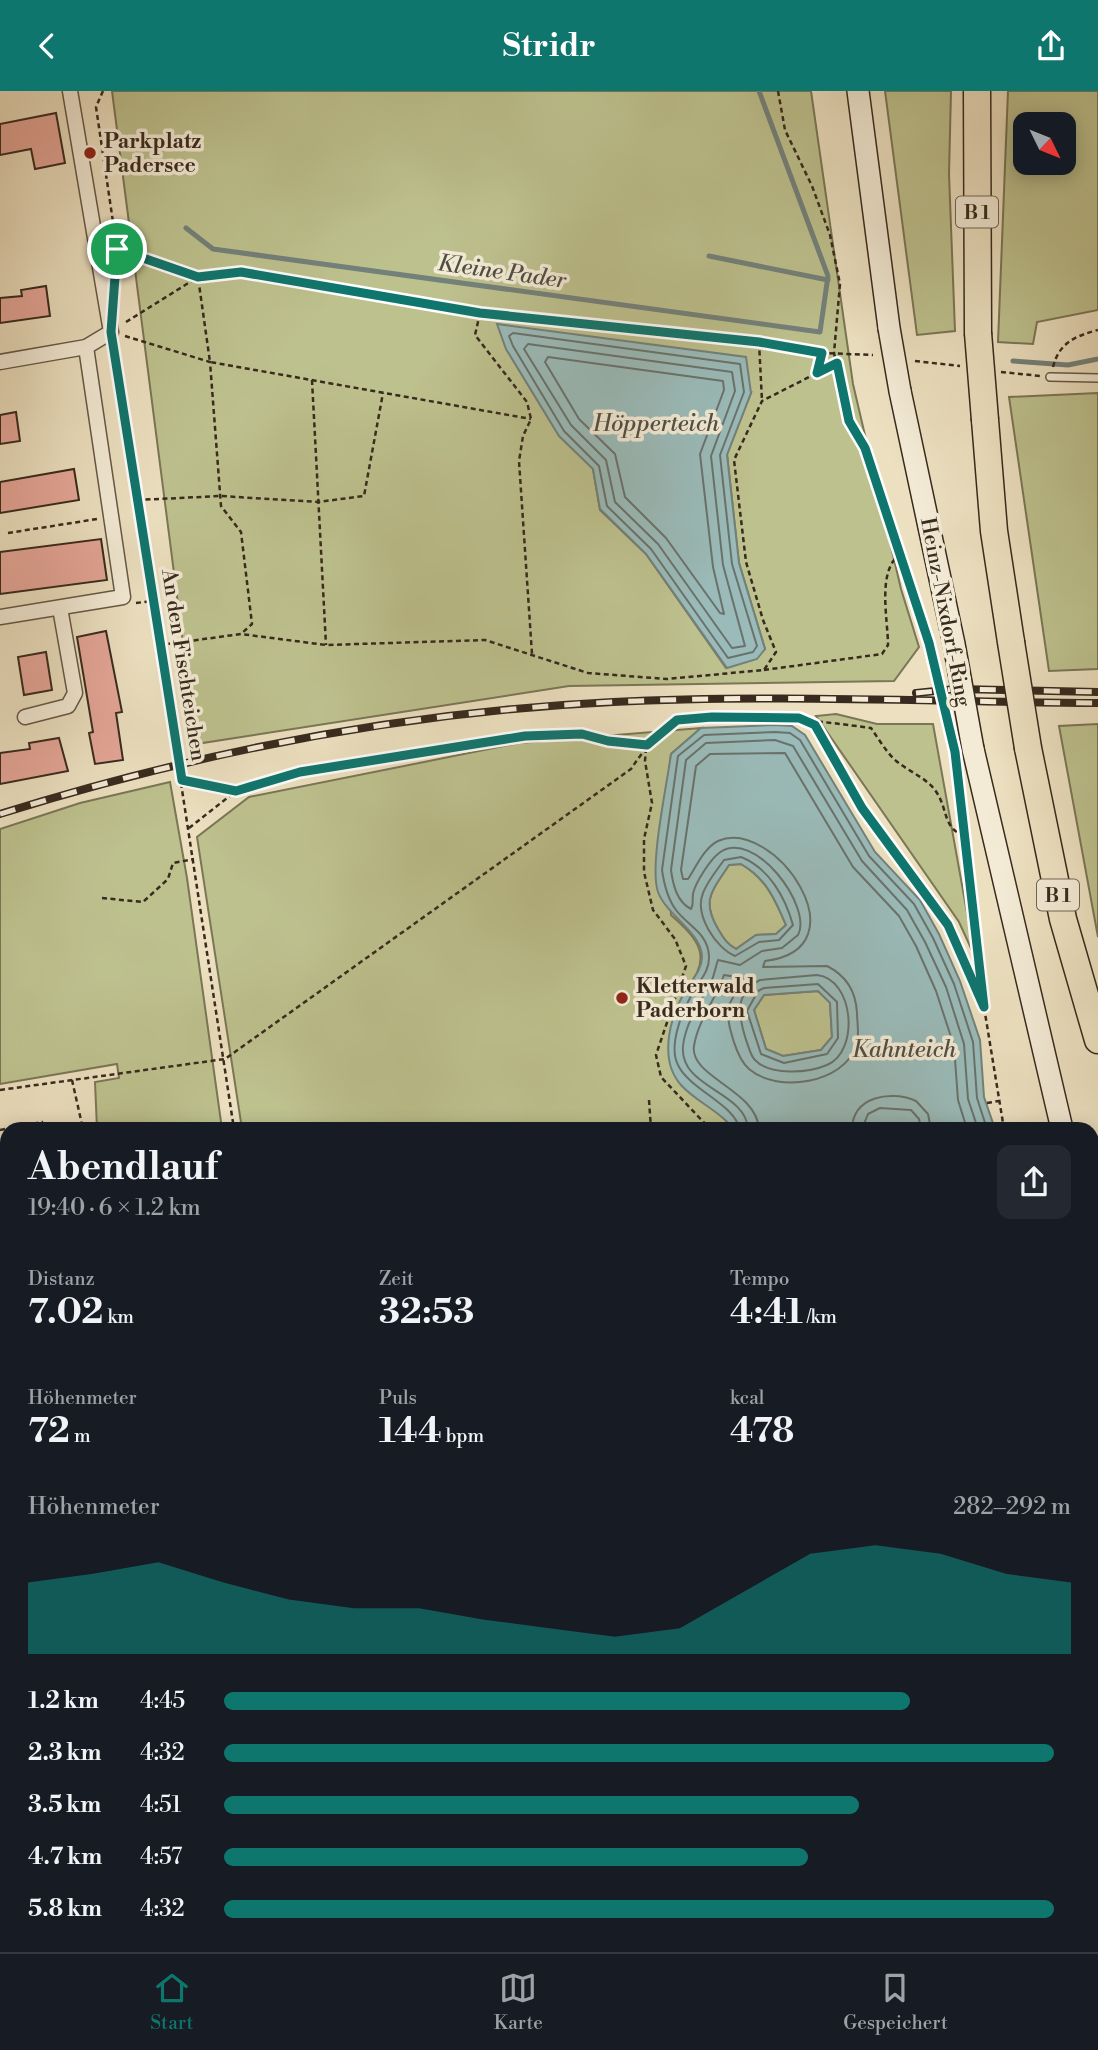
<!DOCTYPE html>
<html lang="de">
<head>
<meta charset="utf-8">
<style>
  :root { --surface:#171b24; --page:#242831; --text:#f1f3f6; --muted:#9ea1a6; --line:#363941; --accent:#0f766e }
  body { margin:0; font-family:"Libre Bodoni",serif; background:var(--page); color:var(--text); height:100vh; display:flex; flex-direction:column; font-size:26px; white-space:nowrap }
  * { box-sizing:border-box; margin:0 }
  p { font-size:23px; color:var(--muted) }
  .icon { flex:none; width:38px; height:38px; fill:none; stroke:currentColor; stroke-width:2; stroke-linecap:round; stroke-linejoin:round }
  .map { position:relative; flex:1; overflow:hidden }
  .details { position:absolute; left:0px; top:1031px; width:1099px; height:831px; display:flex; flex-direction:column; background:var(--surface); border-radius:21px 21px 0 0; box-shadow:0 4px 18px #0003 }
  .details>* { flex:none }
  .needle { width:46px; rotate:133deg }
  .buttons { position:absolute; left:1013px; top:21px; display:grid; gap:14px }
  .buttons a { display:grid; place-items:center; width:63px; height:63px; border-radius:14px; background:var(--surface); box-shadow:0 4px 18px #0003; font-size:35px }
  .pin { position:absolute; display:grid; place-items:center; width:60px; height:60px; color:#fff; margin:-30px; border:4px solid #fff; border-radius:50%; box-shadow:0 2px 7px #0007 }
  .round { display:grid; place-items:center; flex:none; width:74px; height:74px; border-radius:14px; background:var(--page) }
  .head { display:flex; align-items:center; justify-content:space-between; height:119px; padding:0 28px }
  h1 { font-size:38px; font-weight:700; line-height:52px }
  .metrics { display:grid; grid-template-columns:repeat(3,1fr); gap:10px; height:119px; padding:7px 28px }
  .metrics div { display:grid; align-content:center }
  .metrics b { font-size:35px; font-weight:700 }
  .metrics small { font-size:19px; font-weight:400 }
  .metrics p { font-size:19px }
  .chart { height:196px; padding:14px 28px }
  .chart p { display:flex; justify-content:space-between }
  .chart svg { width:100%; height:126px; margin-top:7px; fill:var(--accent); opacity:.7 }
  ul { padding:0 28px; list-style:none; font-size:23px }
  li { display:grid; grid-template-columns:112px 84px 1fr; align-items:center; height:52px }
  li i { height:18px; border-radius:9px; background:var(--accent) }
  header { display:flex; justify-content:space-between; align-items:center; height:91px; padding:0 28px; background:var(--accent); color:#fff; font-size:32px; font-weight:700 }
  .menu { display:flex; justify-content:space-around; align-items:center; height:98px; border-top:2px solid var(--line); background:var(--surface); font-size:19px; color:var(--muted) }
  .menu a { display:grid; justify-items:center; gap:4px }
  .menu .selected { color:var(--accent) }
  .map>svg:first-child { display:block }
  .green { fill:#bdc18e; stroke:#7a7656; stroke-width:2; fill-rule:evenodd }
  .water { fill:#9abbb9; stroke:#73817b; stroke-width:2; fill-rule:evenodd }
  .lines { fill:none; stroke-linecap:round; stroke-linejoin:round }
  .shore { stroke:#69726c; stroke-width:2 }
  .stream { stroke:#73817b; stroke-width:5 }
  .building { fill:#e5a698; stroke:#382a1e; stroke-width:2 }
  .lane-casing { stroke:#655846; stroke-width:10 }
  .street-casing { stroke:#655846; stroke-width:17 }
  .secondary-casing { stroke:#382a1e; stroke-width:24 }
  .highway-casing { stroke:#382a1e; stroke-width:29 }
  .path { stroke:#382a1e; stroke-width:2.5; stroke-dasharray:5 3.5; stroke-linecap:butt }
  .lane { stroke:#f3ebd6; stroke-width:7 }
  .street { stroke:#f3ebd6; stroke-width:14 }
  .secondary { stroke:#f3ebd6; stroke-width:21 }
  .highway { stroke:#ece0c0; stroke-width:26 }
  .rail-casing { stroke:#382a1e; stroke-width:8 }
  .rail { stroke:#f3ebd6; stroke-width:5; stroke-dasharray:16; stroke-linecap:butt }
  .secondary-bridge-casing { stroke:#382a1e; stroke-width:24; stroke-linecap:butt }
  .highway-bridge-casing { stroke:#382a1e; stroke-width:29; stroke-linecap:butt }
  .path-bridge { stroke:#382a1e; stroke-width:2.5; stroke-dasharray:5 3.5; stroke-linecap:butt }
  .secondary-bridge { stroke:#f3ebd6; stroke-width:21 }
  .highway-bridge { stroke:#ece0c0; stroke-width:26 }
  .route-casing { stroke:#fff; stroke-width:14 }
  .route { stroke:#0f766e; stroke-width:9 }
  .poi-dot { fill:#8f2418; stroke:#f3ebd6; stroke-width:2.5 }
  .labels { text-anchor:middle; stroke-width:7; stroke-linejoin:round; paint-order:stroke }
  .shield { fill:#f3ebd6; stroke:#706455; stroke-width:2 }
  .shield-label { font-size:19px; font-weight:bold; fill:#382a1e }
  .poi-label { font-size:21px; font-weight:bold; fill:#382a1e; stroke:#f3ebd6; text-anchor:start }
  .street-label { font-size:21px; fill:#382a1e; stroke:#f3ebd6 }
  .water-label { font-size:23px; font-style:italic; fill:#504e45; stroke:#f3ebd6 }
</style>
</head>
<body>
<header><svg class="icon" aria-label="back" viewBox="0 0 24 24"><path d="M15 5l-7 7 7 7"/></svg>Stridr<svg class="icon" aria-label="share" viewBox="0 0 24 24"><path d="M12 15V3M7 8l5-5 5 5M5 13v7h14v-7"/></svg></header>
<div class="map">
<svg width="1098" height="1861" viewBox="0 0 1098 1861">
  <rect width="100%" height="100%" fill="#ece0c0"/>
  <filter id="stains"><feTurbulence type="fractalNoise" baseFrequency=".00286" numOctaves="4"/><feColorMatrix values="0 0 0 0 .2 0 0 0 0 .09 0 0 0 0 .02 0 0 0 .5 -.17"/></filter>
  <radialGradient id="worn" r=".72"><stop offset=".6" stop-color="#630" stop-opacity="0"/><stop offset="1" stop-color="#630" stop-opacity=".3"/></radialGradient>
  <g class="green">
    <path d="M112,0H811L853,293L901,498L919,556L894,590L569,595L196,653ZM751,302L727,363L739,472L765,558L726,577L646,463L600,419L593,378Z"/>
    <polygon points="885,0 951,0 949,83 955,240 917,244"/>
    <path d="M1008,0H1098V219L1037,231L1033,253L998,251ZM1026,33H1064V72H1026Z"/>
    <polygon points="1098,302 1098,578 1049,580 1009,306"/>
    <polygon points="836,623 877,633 933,633 975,866 959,831 816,625"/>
    <polygon points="1098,633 1098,846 1059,635"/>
    <path d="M701,637L671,663L665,715L671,824C698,848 714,866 686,898L681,994L715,1018L734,1038H242L197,746L249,706L519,652Z"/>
    <polygon points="170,691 187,787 222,1038 97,1038 95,991 119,987 117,973 0,993 0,738 80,712"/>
    <path d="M741,773C766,788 775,808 786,834L776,843L756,844L736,858C727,853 724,848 718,838C701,809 712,800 729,774Z"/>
    <polygon points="818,900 830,911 832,946 821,959 783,965 766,958 754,919 764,904"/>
    <polygon points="0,1357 7,1358 7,1855 54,1855 52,1861 0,1861"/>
    <polygon points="1092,1811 1098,1819 1098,1861 1051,1861 1051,1855 1092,1855"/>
    <polygon points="258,1855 459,1855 459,1861 256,1861"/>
    <polygon points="464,1855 1024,1855 1023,1861 463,1861"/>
  </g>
  <g class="water">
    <polygon points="497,233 746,266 751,302 727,364 739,472 765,558 757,568 727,577 646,463 600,418 593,378 559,345 506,258"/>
    <path d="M775,634L792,635L805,644L875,761L920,809L939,843L960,890L980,949L984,1006L995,1038H907L903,1033L880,1032L876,1038H734C719,1019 696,1011 681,994C658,968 670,925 686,899C692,888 702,879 702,866C702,842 667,825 658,801C649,775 667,694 671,663L701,637ZM741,773C766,787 775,808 786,834L776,843L756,844L736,858C727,853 724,848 718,838C701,809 712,800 729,774ZM818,900L830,912L832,946L821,959L783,965L766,958L754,919L764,904Z"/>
    <polygon points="488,1855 750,1855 752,1861 488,1861"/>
    <polygon points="795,1855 993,1855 994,1861 796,1861"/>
  </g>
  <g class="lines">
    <g class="shore">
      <polygon points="513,242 740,273 744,301 720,364 732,473 757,555 753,561 728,567 651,458 607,415 599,375 564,340 513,255 509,245"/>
      <polygon points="528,253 732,281 735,300 711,365 723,474 745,555 732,557 658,453 615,411 606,369 571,334 524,258"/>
      <polygon points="548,266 723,290 724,299 700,363 713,476 724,523 720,522 666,447 625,406 615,363 579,328 545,271"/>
      <path d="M741,766C769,777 785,806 793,834L779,849L759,851L735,865C716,857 694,824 703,802C707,791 717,779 724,769Z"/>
      <path d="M817,884C854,888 860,960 827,974C808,982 770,985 755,969C750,964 749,956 746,949C739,926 733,903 760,889Z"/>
      <polygon points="818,893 837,911 838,947 827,963 784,972 761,963 747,920 758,900 764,897"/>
      <path d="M739,1038C737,1015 689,998 678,974C668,955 682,921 692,903C698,891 710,881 709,865C708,842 688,835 676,819C667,807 664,793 662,779L678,665L704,644L775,641L790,642L800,649L869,765L914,813L933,847L954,893L973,951L977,1007L987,1038"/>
      <path d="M748,1038C746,1000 679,997 683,955C685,934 699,912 709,895C714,888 715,877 718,869L740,874L762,860L782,857L798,844C813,816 754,736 719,762C710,769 695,792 693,803C692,810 694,813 691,818C677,811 673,794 671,779L686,669L706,652L775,649L793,655L862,770L907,819L925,851L946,896L964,953L968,1008L978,1038"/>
      <path d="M759,1038C757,999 689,986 694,955C698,929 716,908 724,884L743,887L727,918C728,934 736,967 749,978C778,1003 844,992 856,955C860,945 857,932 857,922C856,901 847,885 827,875L763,876L765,870C866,858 774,725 718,750C704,757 696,776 688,788H683L681,779L696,675L710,663L785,662L853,776L899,825L916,855L936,900L954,955L958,1009L967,1038"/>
      <path d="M852,1038C853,1005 891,999 916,1010L928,1023L931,1038"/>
      <polyline points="862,1038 868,1023 880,1017 911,1019 919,1028 921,1038"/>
    </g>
    <g class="stream">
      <polyline points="186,137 213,158 820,241 828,185 759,0"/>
      <polyline points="709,165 828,189"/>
      <polyline points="1013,270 1068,274 1098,268"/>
    </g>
  </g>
  <g class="building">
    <polygon points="56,22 65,72 35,78 31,58 0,64 0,33"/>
    <polygon points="46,195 50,225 0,232 0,207 22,205 21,199"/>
    <polygon points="16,321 20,350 0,353 0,324"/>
    <polygon points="74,378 79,409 0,422 0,391"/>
    <polygon points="101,448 107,489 0,503 0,461"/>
    <polygon points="106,540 122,621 116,622 123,669 95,673 89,642 93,641 77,546"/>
    <polygon points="46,561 52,599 24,604 18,566"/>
    <polygon points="59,647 68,680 0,693 0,662 30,658 29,652"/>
  </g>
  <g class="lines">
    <g class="lane-casing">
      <g id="lane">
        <polyline points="1050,286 1098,287"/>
        <polyline points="54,1861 56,1855"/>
      </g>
    </g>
    <g class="street-casing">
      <g id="street">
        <polyline points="0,271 86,256 111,241 70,0"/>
        <polyline points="0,526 123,506 86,256"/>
        <polyline points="25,626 68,615 75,602 60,517"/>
      </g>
    </g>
    <g class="secondary-casing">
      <g id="secondary">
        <polyline points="858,0 889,237"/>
        <polyline points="900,300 954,553"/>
        <polyline points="973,658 1062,1038"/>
        <polyline points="1092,1165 1098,1180"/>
        <polyline points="1092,1214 1098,1249"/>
        <polyline points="0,1335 7,1336"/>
        <polyline points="1092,1448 1098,1449"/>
        <polyline points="1092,1464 1098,1466"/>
      </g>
    </g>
    <g class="highway-casing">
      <g id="highway">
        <polyline points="977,0 978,242"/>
        <polyline points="985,329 994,440 1011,551"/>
        <polyline points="1028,657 1063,828 1098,949"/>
        <polyline points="1097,1646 1094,1594 1098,1533"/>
        <polyline points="1092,1705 1098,1644"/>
        <polyline points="1092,1719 1098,1749"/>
      </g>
    </g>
    <g class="path">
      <polyline points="103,0 96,16 117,158 116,172"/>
      <polyline points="778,0 785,39 812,95 830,144 840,193 834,262 849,330 865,357 929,552"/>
      <polyline points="111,158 198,186 210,271 531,328"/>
      <polyline points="480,222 475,244 527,311 531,328 523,345 519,370 532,563"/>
      <polyline points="126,231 198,186 241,181 480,222 759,251 822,262 873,264"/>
      <polyline points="125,245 210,271 221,415 241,441 252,533 241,543"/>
      <polyline points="759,251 762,310"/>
      <polyline points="114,255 234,1038"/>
      <polyline points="915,270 960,275"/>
      <path d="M1053,276C1059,252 1075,245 1098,239"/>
      <polyline points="1001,281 1040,285"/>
      <polyline points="817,282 836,272"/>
      <polyline points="312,289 326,554"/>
      <polyline points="137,409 221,405 318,411 364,405 383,302"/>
      <polyline points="8,442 97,428"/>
      <polyline points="136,512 152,510"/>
      <polyline points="160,554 241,543 326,554 485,549 588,582 667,588 764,579 776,561 763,529 746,471 734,369 762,310 817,282 822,262"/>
      <path d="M764,579L882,563L888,554C888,529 877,481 899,464"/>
      <polyline points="804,629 815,634 862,717 949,834 983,913"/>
      <polyline points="646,657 645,670 652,712 644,748 644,781 653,819 675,848 686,875 656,964 661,986 710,1038"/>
      <polyline points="957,680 984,916 1004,1038"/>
      <polyline points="182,689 236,700 300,681 525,644 582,643 608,650 647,654"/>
      <polyline points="189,737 236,700"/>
      <polyline points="102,807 143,811 168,788 173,772 194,768"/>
      <polyline points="72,989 83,1038"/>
      <path d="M0,999L225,968L631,678C643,660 656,643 674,631C701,615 836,632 871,637C878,647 885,659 894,668C908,681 927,686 937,702C948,719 943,739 966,745"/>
      <polyline points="649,1009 651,1038"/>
      <polyline points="987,1012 999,1010"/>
      <polyline points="503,1038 511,1036"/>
      <polyline points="0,1039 42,1031 42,1038"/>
      <polyline points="0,1191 7,1191"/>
      <polyline points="0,1226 7,1225"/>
      <polyline points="0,1379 7,1379"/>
      <polyline points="0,1559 7,1561"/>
      <polyline points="773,1855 773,1861"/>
      <polyline points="8,1861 9,1855"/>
      <polyline points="301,1861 302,1855"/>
      <polyline points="468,1861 468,1855"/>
      <polyline points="1013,1861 1014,1855"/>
      <polyline points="1044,1861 1044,1855"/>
    </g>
    <use href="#lane" class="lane"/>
    <use href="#street" class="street"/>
    <use href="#secondary" class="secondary"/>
    <use href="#highway" class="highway"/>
    <g class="rail-casing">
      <g id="rail">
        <polyline points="916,602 955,598 1098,601"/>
        <path d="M0,723C198,661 405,621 613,611C774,603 937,611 1098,612"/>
      </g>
    </g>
    <use href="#rail" class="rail"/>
    <g class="secondary-bridge-casing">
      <g id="secondary-bridge">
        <polyline points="889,237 900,300"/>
        <polyline points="954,553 973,658"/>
      </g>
    </g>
    <g class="highway-bridge-casing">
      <g id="highway-bridge">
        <polyline points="978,242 985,329"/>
        <polyline points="1011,551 1028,657"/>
      </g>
    </g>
    <polyline class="path-bridge" points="929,552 947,627"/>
    <use href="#secondary-bridge" class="secondary-bridge"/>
    <use href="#highway-bridge" class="highway-bridge"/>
  </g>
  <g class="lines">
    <g class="route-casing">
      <polygon id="route" points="117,158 198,186 241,181 480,222 759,251 822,262 817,282 837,272 849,330 865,357 929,552 955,661 984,916 948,834 862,717 815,634 799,627 712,626 677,629 647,654 608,650 582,643 525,645 300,681 236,700 182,689 111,241"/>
    </g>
    <use href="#route" class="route"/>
  </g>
  <g class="poi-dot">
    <circle cx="90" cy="62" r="7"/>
    <circle cx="622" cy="907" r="7"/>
  </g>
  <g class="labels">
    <g class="shield">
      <rect x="956" y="105.5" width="42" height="31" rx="5"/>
      <rect x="1037" y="788.5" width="42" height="31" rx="5"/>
    </g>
    <g class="shield-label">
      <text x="977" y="128">B 1</text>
      <text x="1058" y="811">B 1</text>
    </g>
    <g class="poi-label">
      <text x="104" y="57">Parkplatz<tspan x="104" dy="24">Padersee</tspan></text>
      <text x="636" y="902">Kletterwald<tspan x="636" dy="24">Paderborn</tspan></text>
    </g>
    <g class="street-label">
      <text transform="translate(946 521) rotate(79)" y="7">Heinz-Nixdorf-Ring</text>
      <text transform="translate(184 574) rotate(81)" y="7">An den Fischteichen</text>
    </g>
    <g class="water-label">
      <text transform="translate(502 180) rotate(8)" y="8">Kleine Pader</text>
      <text x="656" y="340">Höpperteich</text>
      <text x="904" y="966">Kahnteich</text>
    </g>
  </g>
  <rect width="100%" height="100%" filter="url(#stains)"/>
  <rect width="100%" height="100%" fill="url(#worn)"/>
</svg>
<div class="buttons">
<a><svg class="needle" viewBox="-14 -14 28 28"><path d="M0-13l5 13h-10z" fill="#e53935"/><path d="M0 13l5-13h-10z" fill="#9ea1a6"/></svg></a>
</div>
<div class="pin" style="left:117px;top:158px;background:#1e9e55"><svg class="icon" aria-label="arrive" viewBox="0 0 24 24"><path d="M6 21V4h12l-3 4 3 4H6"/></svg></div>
<section class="details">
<div class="head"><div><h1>Abendlauf</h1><p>19:40 · 6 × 1.2 km</p></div><a class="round"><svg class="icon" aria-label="share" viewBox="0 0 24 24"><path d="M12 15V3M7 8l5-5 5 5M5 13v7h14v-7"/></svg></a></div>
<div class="metrics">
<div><p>Distanz</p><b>7.02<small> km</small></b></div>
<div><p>Zeit</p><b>32:53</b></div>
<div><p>Tempo</p><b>4:41<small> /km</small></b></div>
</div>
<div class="metrics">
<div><p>Höhenmeter</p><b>72<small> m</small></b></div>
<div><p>Puls</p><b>144<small> bpm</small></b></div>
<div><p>kcal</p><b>478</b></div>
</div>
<div class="chart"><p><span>Höhenmeter</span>282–292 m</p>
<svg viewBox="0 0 160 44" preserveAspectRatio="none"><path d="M0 44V19L10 16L20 12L30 19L40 25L50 28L60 28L70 32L80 35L90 38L100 35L110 22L120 9L130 6L140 9L150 16L160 19V44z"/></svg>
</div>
<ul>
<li><b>1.2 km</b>4:45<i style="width:81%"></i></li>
<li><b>2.3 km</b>4:32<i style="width:98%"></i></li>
<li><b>3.5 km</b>4:51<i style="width:75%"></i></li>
<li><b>4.7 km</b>4:57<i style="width:69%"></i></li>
<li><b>5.8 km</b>4:32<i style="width:98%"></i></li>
</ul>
</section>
</div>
<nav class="menu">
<a class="selected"><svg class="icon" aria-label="home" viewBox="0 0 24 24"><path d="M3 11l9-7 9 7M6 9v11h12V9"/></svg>Start</a>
<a><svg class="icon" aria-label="map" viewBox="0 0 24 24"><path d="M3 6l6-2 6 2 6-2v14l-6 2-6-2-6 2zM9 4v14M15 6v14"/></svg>Karte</a>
<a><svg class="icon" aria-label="saved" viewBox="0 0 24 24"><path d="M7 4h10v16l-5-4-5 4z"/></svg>Gespeichert</a>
</nav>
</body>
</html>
